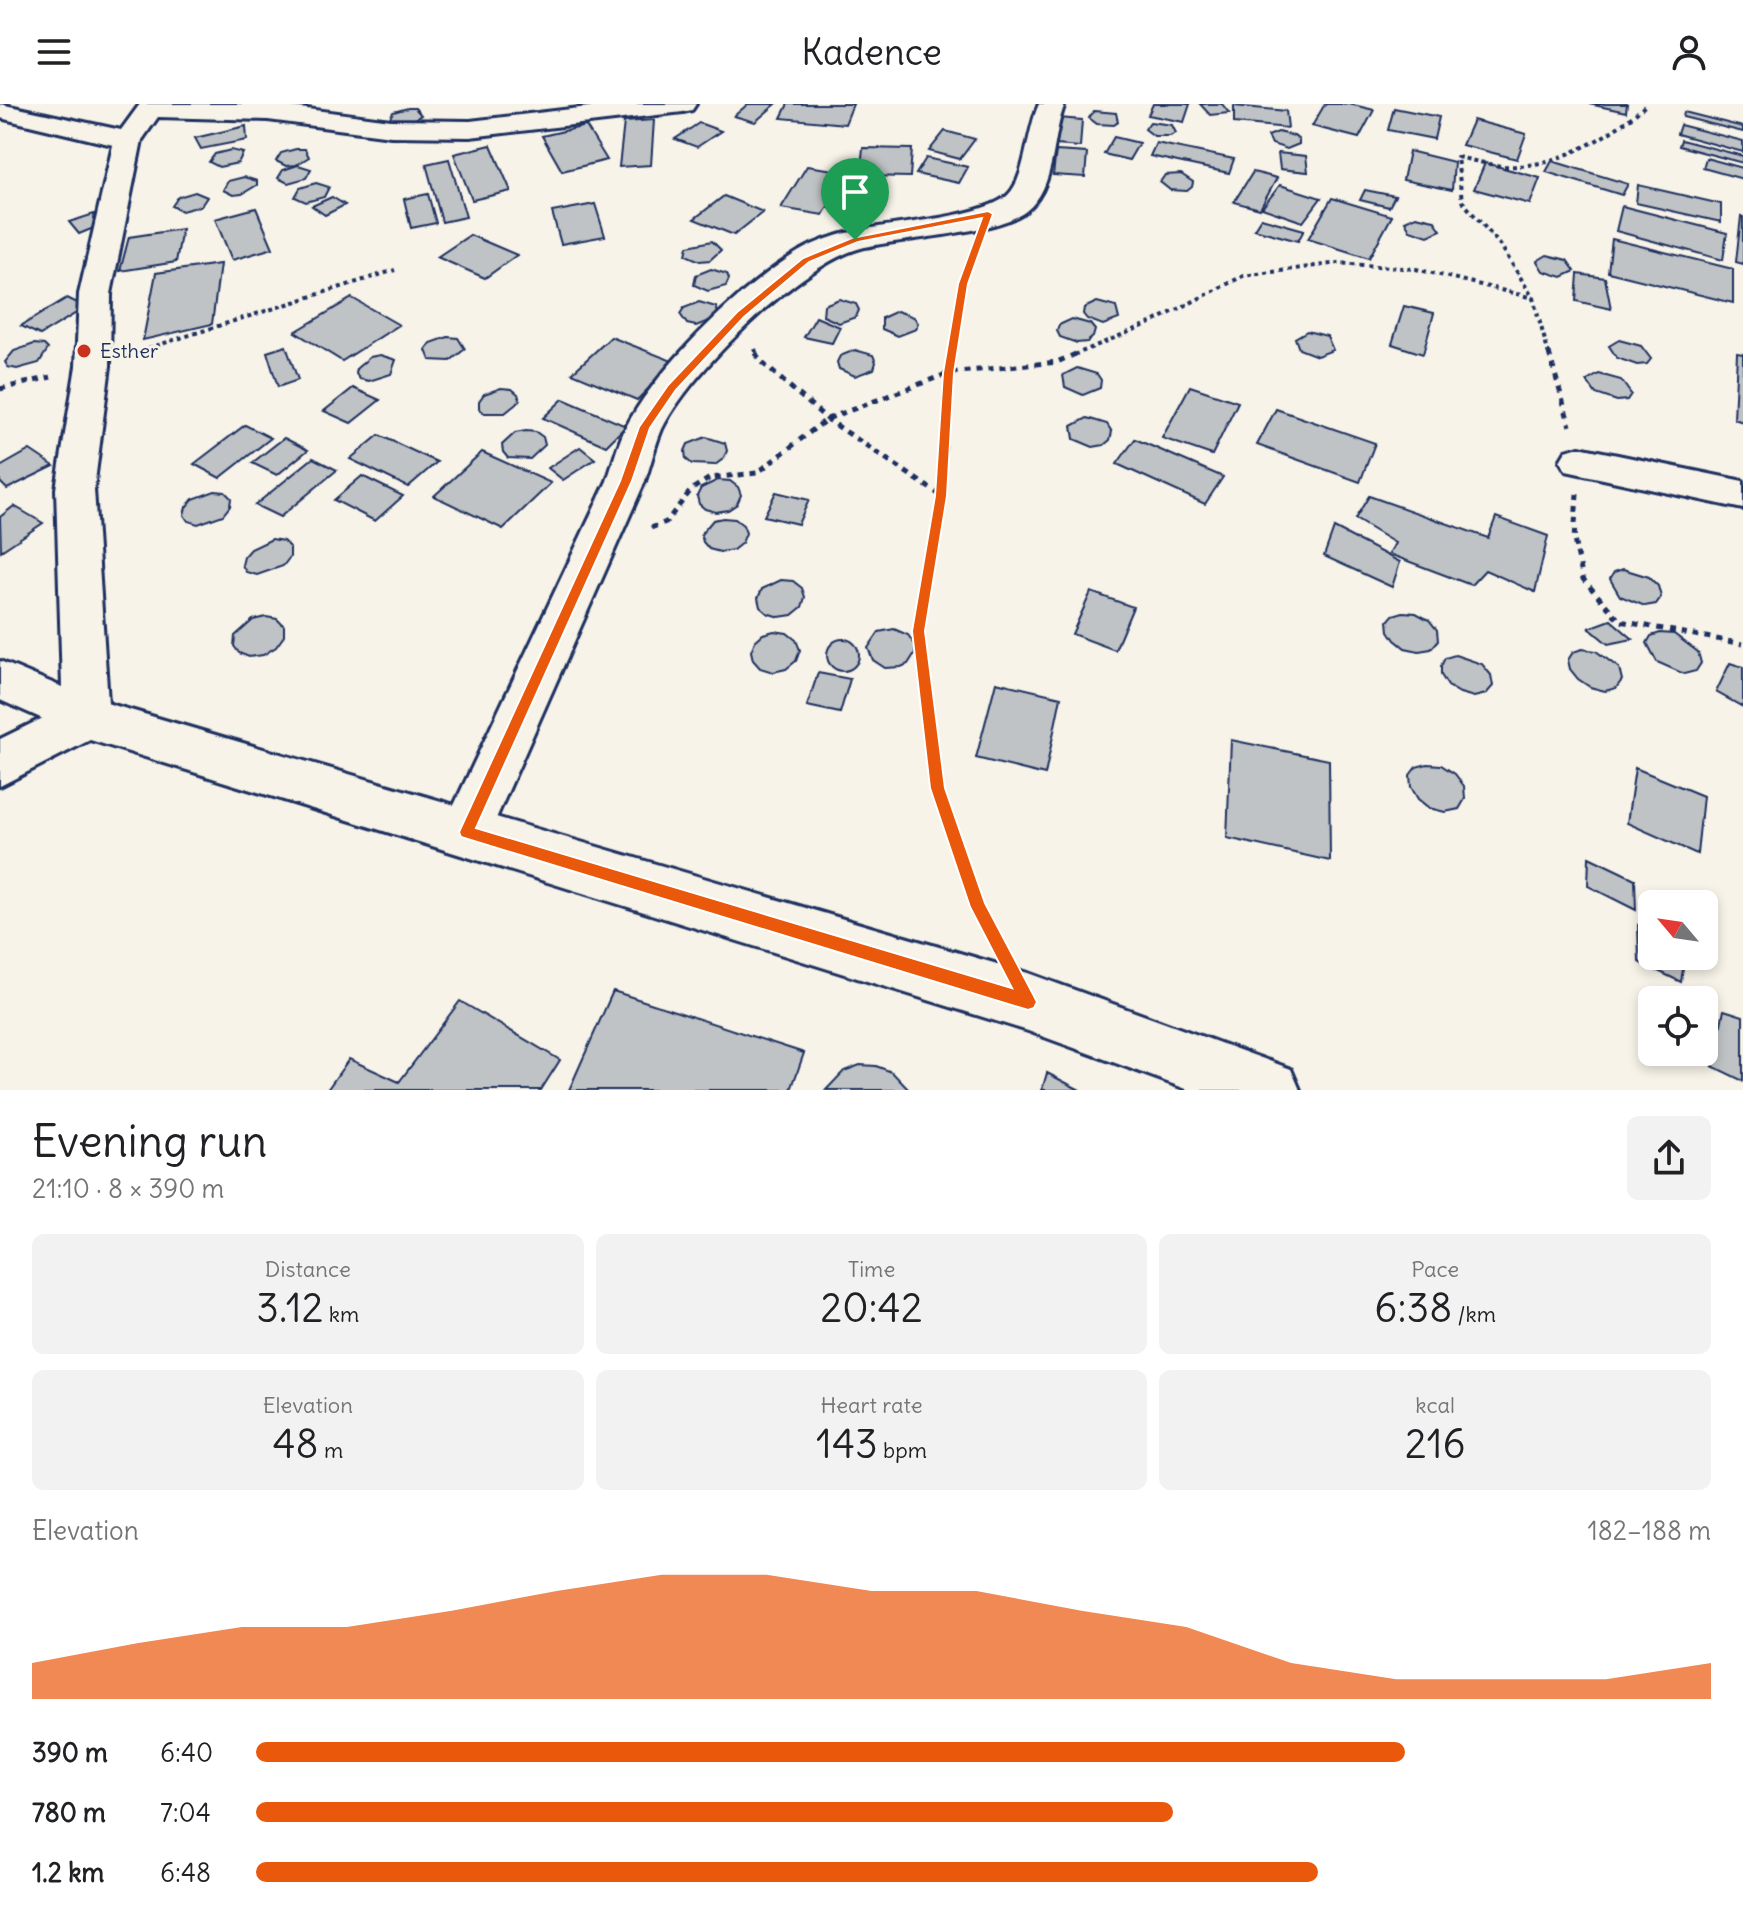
<!DOCTYPE html>
<html lang="en">
<head>
<meta charset="utf-8">
<style>
  :root { --surface:#fff; --page:#f2f2f2; --text:#202124; --muted:#757577; --accent:#ea580c }
  body { margin:0; font-family:Delius,sans-serif; background:var(--page); color:var(--text); height:100vh; display:flex; flex-direction:column; font-size:30px; white-space:nowrap }
  * { box-sizing:border-box; margin:0 }
  p { font-size:26px; color:var(--muted) }
  .icon { flex:none; width:44px; height:44px; fill:none; stroke:currentColor; stroke-width:2; stroke-linecap:round; stroke-linejoin:round }
  .map { position:relative; height:986px; overflow:hidden }
  .details { display:flex; flex-direction:column; background:var(--surface); flex:1 }
  .details>* { flex:none }
  .needle { width:52px; rotate:299deg }
  .fabs { position:absolute; left:1638px; top:786px; display:grid; gap:16px }
  .fabs a { display:grid; place-items:center; width:80px; height:80px; border-radius:12px; background:var(--surface); box-shadow:0 4px 12px #0003; font-size:40px }
  .pin { position:absolute; display:grid; place-items:center; width:68px; height:68px; color:#fff; margin:-82px -34px; border-radius:50% 50% 50% 0; rotate:-45deg; box-shadow:0 0 8px #0007 }
  .pin .icon { rotate:45deg }
  .round { display:grid; place-items:center; flex:none; width:84px; height:84px; border-radius:12px; background:var(--page) }
  .overview { display:flex; align-items:center; justify-content:space-between; height:136px; padding:0 32px }
  h1 { font-size:44px; font-weight:600; line-height:60px }
  .metrics { display:grid; grid-template-columns:repeat(3,1fr); gap:12px; height:136px; padding:8px 32px }
  .metrics div { display:grid; align-content:center; border-radius:12px; background:var(--page); text-align:center }
  .metrics b { font-size:40px; font-weight:600 }
  .metrics small { font-size:22px; font-weight:400 }
  .metrics p { font-size:22px }
  .chart { height:224px; padding:16px 32px }
  .chart p { display:flex; justify-content:space-between }
  .chart svg { width:100%; height:144px; margin-top:8px; fill:var(--accent); opacity:.7 }
  ul { padding:0 32px; list-style:none; font-size:26px }
  li { display:grid; grid-template-columns:128px 96px 1fr; align-items:center; height:60px }
  li i { height:20px; border-radius:10px; background:var(--accent) }
  header { display:flex; justify-content:space-between; align-items:center; height:104px; padding:0 32px; background:var(--surface); font-size:36px; font-weight:600 }
  .map>svg:first-child { display:block }
  .building { fill:#c0c3c5; stroke:#1b2f5e; stroke-width:2 }
  .lines { fill:none; stroke-linecap:round; stroke-linejoin:round }
  .street-casing { stroke:#1b2f5e; stroke-width:6 }
  .secondary-casing { stroke:#1b2f5e; stroke-width:6 }
  .path-far2 { stroke:#1b2f5e; stroke-width:4; stroke-dasharray:4 4; stroke-linecap:butt }
  .path-far1 { stroke:#1b2f5e; stroke-width:5; stroke-dasharray:6 6; stroke-linecap:butt }
  .path { stroke:#1b2f5e; stroke-width:6; stroke-dasharray:7 7; stroke-linecap:butt }
  .street { fill:#f7f3e8; fill-rule:evenodd }
  .secondary { fill:#f7f3e8; fill-rule:evenodd }
  .route { fill:#ea580c; stroke:#fff; stroke-width:2; fill-rule:evenodd }
  .poi-dot { fill:#c8321e; stroke:#f7f3e8; stroke-width:3 }
  .labels { text-anchor:middle; stroke-width:6; stroke-linejoin:round; paint-order:stroke }
  .poi-label { font-size:20px; fill:#1b2f5e; stroke:#f7f3e8; text-anchor:start }
</style>
</head>
<body>
<header><svg class="icon" aria-label="menu" viewBox="0 0 24 24"><path d="M4 6h16M4 12h16M4 18h16"/></svg>Kadence<svg class="icon" aria-label="person" viewBox="0 0 24 24"><circle cx="12" cy="8" r="4"/><path d="M4 21q1-7 8-7t8 7"/></svg></header>
<div class="map">
<svg width="1743" height="986" viewBox="0 0 1743 986">
  <rect width="100%" height="100%" fill="#f7f3e8"/>
  <filter id="ink" filterUnits="userSpaceOnUse"><feTurbulence type="fractalNoise" baseFrequency=".0125" numOctaves="2"/><feDisplacementMap in="SourceGraphic" scale="16" xChannelSelector="R" yChannelSelector="G"/><feConvolveMatrix kernelMatrix="1 2 1 2 8 2 1 2 1" color-interpolation-filters="sRGB"/></filter>
  <g filter="url(#ink)">
    <g class="building">
      <polygon points="748,0 776,0 755,18 734,12"/>
      <polygon points="788,0 853,0 845,20 781,14"/>
      <polygon points="1153,0 1190,0 1184,18 1148,11"/>
      <polygon points="1200,0 1222,0 1229,9 1210,11"/>
      <polygon points="1325,0 1349,0 1374,6 1359,34 1312,22"/>
      <polygon points="1589,0 1627,0 1626,8"/>
      <polygon points="1234,2 1286,7 1288,24 1234,19"/>
      <polygon points="408,4 415,4 421,11 408,19 389,15 393,8"/>
      <polygon points="1394,4 1439,13 1434,35 1388,26"/>
      <polygon points="1094,7 1116,9 1118,18 1114,21 1097,20 1089,14"/>
      <polygon points="1684,8 1743,23 1743,28 1683,13"/>
      <polygon points="1058,14 1082,16 1080,43 1056,41"/>
      <polygon points="654,16 651,61 619,63 624,18"/>
      <polygon points="1473,16 1526,30 1517,55 1462,41"/>
      <polygon points="1150,18 1172,21 1176,29 1170,32 1154,32 1145,25"/>
      <polygon points="699,19 721,27 697,43 675,35"/>
      <polygon points="1680,21 1743,37 1743,48 1677,30"/>
      <polygon points="246,22 247,36 201,45 195,34"/>
      <polygon points="586,22 607,56 562,67 542,32"/>
      <polygon points="945,27 975,35 960,55 929,47"/>
      <polygon points="1278,28 1294,32 1299,36 1299,40 1287,45 1272,40 1268,32"/>
      <polygon points="1114,33 1139,39 1129,56 1104,50"/>
      <polygon points="1681,36 1743,52 1743,59 1679,42"/>
      <polygon points="1156,39 1234,55 1229,69 1150,52"/>
      <polygon points="491,41 511,87 472,96 454,50"/>
      <polygon points="863,44 912,45 910,73 860,72"/>
      <polygon points="296,45 305,45 309,53 296,61 286,62 276,57 281,49"/>
      <polygon points="231,46 243,49 238,59 219,63 209,58 215,50"/>
      <polygon points="1056,47 1087,49 1085,73 1053,71"/>
      <polygon points="1409,47 1454,58 1452,86 1403,76"/>
      <polygon points="1278,49 1306,52 1308,68 1280,65"/>
      <polygon points="926,54 968,63 959,79 916,70"/>
      <polygon points="1706,54 1743,64 1743,75 1703,64"/>
      <polygon points="449,55 466,113 442,118 426,60"/>
      <polygon points="1552,57 1628,80 1622,91 1546,68"/>
      <polygon points="1485,59 1540,74 1530,100 1474,85"/>
      <polygon points="298,61 311,65 306,74 288,79 278,74 283,66"/>
      <polygon points="807,62 848,68 823,111 781,104"/>
      <polygon points="1253,68 1277,74 1260,105 1234,98"/>
      <polygon points="1181,70 1193,78 1192,83 1187,87 1170,86 1160,78 1165,71"/>
      <polygon points="244,73 257,77 257,81 242,90 233,91 223,86 228,77"/>
      <polygon points="316,79 329,83 324,93 306,98 295,93 300,84"/>
      <polygon points="1280,81 1321,94 1303,118 1262,104"/>
      <polygon points="1638,81 1721,100 1721,118 1636,99"/>
      <polygon points="1365,86 1395,92 1389,103 1360,96"/>
      <polygon points="195,88 207,93 201,102 182,107 172,102 178,93"/>
      <polygon points="428,90 436,119 411,124 404,95"/>
      <polygon points="724,92 763,108 734,131 694,115"/>
      <polygon points="855,92 870,97 873,102 871,107 856,112 841,106 842,97"/>
      <polygon points="332,93 345,101 325,111 312,102"/>
      <polygon points="1332,94 1392,112 1369,154 1308,135"/>
      <polygon points="595,100 605,132 561,140 552,108"/>
      <polygon points="1622,102 1727,129 1723,156 1616,127"/>
      <polygon points="256,104 273,144 232,156 215,115"/>
      <polygon points="94,110 96,123 79,130 69,118"/>
      <polygon points="1416,112 1434,116 1441,126 1428,132 1410,126 1405,117"/>
      <polygon points="1741,112 1743,113 1743,160 1736,158"/>
      <polygon points="1261,114 1304,126 1298,137 1254,125"/>
      <polygon points="182,125 176,158 120,167 129,133"/>
      <polygon points="470,131 517,151 485,174 437,153"/>
      <polygon points="1612,135 1733,165 1733,199 1608,168"/>
      <polygon points="712,137 721,146 710,156 700,157 686,151 688,142"/>
      <polygon points="1547,151 1567,156 1575,167 1562,173 1543,167 1537,157"/>
      <polygon points="220,160 212,220 143,236 156,169"/>
      <polygon points="711,165 727,170 729,175 726,182 708,187 694,181 696,171"/>
      <polygon points="1578,170 1605,174 1611,205 1576,197"/>
      <polygon points="67,194 86,203 40,231 21,222"/>
      <polygon points="352,194 399,221 342,257 295,228"/>
      <polygon points="839,195 856,200 859,206 856,213 839,219 823,212 824,201"/>
      <polygon points="699,198 716,203 718,209 714,215 696,222 687,220 680,210 684,204"/>
      <polygon points="1097,198 1116,203 1119,215 1103,221 1087,215 1083,210 1084,204"/>
      <polygon points="1404,202 1434,209 1423,250 1392,240"/>
      <polygon points="897,207 914,213 918,219 916,225 898,232 882,225 882,214"/>
      <polygon points="816,213 840,223 832,239 804,233"/>
      <polygon points="1072,215 1090,220 1095,226 1093,233 1087,238 1077,239 1060,233 1057,227 1059,221"/>
      <polygon points="1307,227 1327,232 1333,246 1317,252 1299,245 1295,234"/>
      <polygon points="448,233 458,234 465,245 450,257 430,256 426,246 431,239"/>
      <polygon points="611,233 675,258 637,296 572,269"/>
      <polygon points="1619,236 1641,242 1651,255 1647,260 1637,261 1617,254 1609,242"/>
      <polygon points="34,240 44,241 48,245 39,259 17,265 8,263 5,258 14,247"/>
      <polygon points="286,242 298,276 278,283 267,248"/>
      <polygon points="855,246 873,251 876,258 874,265 855,272 839,265 837,258 840,252"/>
      <polygon points="1737,249 1743,250 1743,318 1734,315"/>
      <polygon points="380,251 396,256 391,270 369,277 360,275 356,270 357,264 370,253"/>
      <polygon points="1077,264 1097,270 1101,276 1100,284 1083,291 1065,283 1063,271"/>
      <polygon points="1599,270 1621,276 1631,290 1627,296 1617,297 1596,290 1587,277"/>
      <polygon points="1190,282 1238,298 1212,351 1162,334"/>
      <polygon points="353,284 380,296 351,319 324,307"/>
      <polygon points="501,284 512,285 518,290 520,297 505,309 484,309 479,304 479,297 484,290"/>
      <polygon points="563,295 626,322 606,342 543,314"/>
      <polygon points="1276,305 1375,339 1360,378 1257,341"/>
      <polygon points="1087,314 1107,320 1112,328 1110,336 1104,341 1093,343 1074,335 1072,322"/>
      <polygon points="245,321 271,334 220,374 194,360"/>
      <polygon points="526,327 536,328 543,333 545,341 530,355 508,354 503,348 502,341 515,329"/>
      <polygon points="379,331 437,358 408,383 350,355"/>
      <polygon points="706,333 725,339 727,347 723,355 715,361 692,360 686,355 685,347 688,340"/>
      <polygon points="284,334 308,346 277,371 252,359"/>
      <polygon points="1135,335 1223,373 1205,400 1117,360"/>
      <polygon points="580,343 595,355 563,376 548,364"/>
      <polygon points="30,346 54,362 7,385 0,378 0,363"/>
      <polygon points="482,348 551,379 503,425 434,392"/>
      <polygon points="313,354 337,366 280,413 255,401"/>
      <polygon points="362,372 403,392 375,417 334,396"/>
      <polygon points="718,376 730,377 738,383 741,391 737,400 728,406 716,408 705,405 699,400 697,392 701,384"/>
      <polygon points="215,387 225,388 231,394 230,402 223,411 198,420 188,417 184,411 186,403 193,395"/>
      <polygon points="776,388 809,396 798,420 764,412"/>
      <polygon points="1369,392 1488,434 1496,413 1548,432 1535,488 1485,466 1471,481 1389,450 1395,439 1355,415"/>
      <polygon points="14,402 43,419 1,447 0,413"/>
      <polygon points="723,414 735,415 743,421 746,429 742,439 733,446 720,448 709,445 703,438 701,430 713,416"/>
      <polygon points="1334,424 1400,458 1392,483 1324,452"/>
      <polygon points="272,435 283,437 290,443 290,453 283,462 257,471 246,468 242,461 244,453 251,445"/>
      <polygon points="1623,465 1649,473 1658,482 1661,493 1656,500 1645,502 1620,492 1610,475 1614,468"/>
      <polygon points="781,476 793,477 802,484 805,493 802,503 792,511 779,513 767,509 760,503 758,494 762,485"/>
      <polygon points="1091,488 1133,503 1115,546 1072,530"/>
      <polygon points="1403,508 1416,509 1429,516 1437,526 1438,537 1431,545 1419,547 1405,544 1395,536 1389,527 1388,517 1393,511"/>
      <polygon points="266,513 277,515 284,522 284,532 276,543 263,551 249,553 239,549 234,542 235,532 253,516"/>
      <polygon points="1611,516 1633,535 1608,540 1589,524"/>
      <polygon points="894,525 908,531 916,542 915,549 908,560 901,563 885,564 873,556 868,544 879,528"/>
      <polygon points="774,527 787,529 796,536 800,546 796,557 786,565 773,568 760,564 753,556 751,547 755,537 763,530"/>
      <polygon points="1660,529 1674,530 1698,548 1701,559 1696,567 1684,570 1657,558 1647,539 1651,532"/>
      <circle cx="843" cy="551" r="16"/>
      <polygon points="1582,545 1596,547 1619,564 1622,576 1616,584 1605,587 1590,583 1578,575 1570,565 1568,556 1573,548"/>
      <polygon points="1455,551 1482,560 1491,571 1493,582 1486,590 1474,593 1460,589 1448,582 1441,571 1441,562 1445,554"/>
      <polygon points="1730,559 1743,563 1743,603 1716,588"/>
      <polygon points="818,569 850,575 840,609 807,602"/>
      <polygon points="996,578 1061,593 1045,671 976,654"/>
      <polygon points="1231,636 1329,656 1330,757 1227,734"/>
      <polygon points="1427,660 1441,661 1455,670 1464,682 1465,695 1459,705 1445,708 1429,704 1418,695 1411,683 1410,671 1416,663"/>
      <polygon points="1635,664 1703,692 1697,750 1627,719"/>
      <polygon points="1589,753 1635,775 1636,806 1588,782"/>
      <polygon points="1638,821 1652,826 1652,852 1685,852 1681,878 1639,858"/>
      <polygon points="613,887 804,949 791,986 569,986"/>
      <polygon points="460,897 560,956 541,986 327,986 349,955 399,978"/>
      <polygon points="1724,906 1743,912 1743,977 1712,962"/>
      <polygon points="860,961 876,962 892,968 909,986 826,986 844,967"/>
      <polygon points="1047,969 1080,986 1042,986"/>
    </g>
    <g class="lines">
      <g class="street-casing">
        <g id="street">
          <polygon points="0,0 121,26 140,0 269,0 391,16 470,17 614,0 696,0 692,6 683,8 470,33 391,32 268,16 158,13 142,36 111,190 110,262 94,385 109,614 102,628 86,634 0,596 0,557 62,583 56,385 76,262 79,190 113,41 0,14"/>
          <path d="M1039,0H1065C1051,32 1057,83 1026,107C996,130 902,134 861,144C800,160 690,268 662,325C655,341 651,360 645,377L483,744L466,751L449,744L441,728L449,712L607,377C613,360 617,342 625,325C656,264 740,183 798,148C817,137 839,130 861,126C894,119 985,113 1008,91C1026,74 1027,25 1039,0Z"/>
          <polygon points="1579,343 1743,377 1743,405 1566,367 1560,357 1566,347"/>
        </g>
      </g>
      <g class="secondary-casing">
        <polygon id="secondary" points="86,593 1028,869 1291,965 1300,986 1189,986 1028,927 90,636 0,682 0,635"/>
      </g>
      <g class="path-far2">
        <polyline points="755,245 757,251"/>
        <polyline points="133,249 395,166"/>
        <polyline points="952,251 963,180 974,148"/>
        <polyline points="1074,251 1155,217 1243,172 1338,159 1416,165 1533,194"/>
        <path d="M1549,251L1533,194L1501,142L1462,97L1457,53C1477,57 1498,64 1519,62C1564,59 1614,30 1647,0"/>
      </g>
      <g class="path-far1">
        <polyline points="756,249 759,256 827,315 940,391"/>
        <polyline points="1549,249 1570,322"/>
        <polyline points="0,285 51,273"/>
        <polyline points="1577,390 1574,436 1583,475 1620,517 1743,540"/>
        <polyline points="651,424 666,418 692,385 710,374 757,369 827,315 949,269 1057,258 1078,249"/>
        <polyline points="924,573 918,527 941,392 952,249"/>
      </g>
      <polyline class="path" points="924,571 938,684 978,803 994,833"/>
      <use href="#street" class="street"/>
      <use href="#secondary" class="secondary"/>
    </g>
  </g>
  <path class="route" d="M988,107L993,110L968,180L954,269L947,392L925,527L945,684L985,799L1034,892L1037,898L1034,904L1028,906L461,733L459,728L620,377L639,323L668,281L737,208L803,154L852,134ZM982,114L958,180L943,269L935,392L912,527L930,684L970,803L1012,884L476,724L632,377L650,324L676,286L744,213L809,158L858,138Z"/>
  <circle class="poi-dot" cx="84" cy="247" r="8"/>
  <g class="labels">
    <g class="poi-label">
      <text x="100" y="254">Esther</text>
    </g>
  </g>
</svg>
<div class="fabs">
<a><svg class="needle" viewBox="-14 -14 28 28"><path d="M0-13l5 13h-10z" fill="#e53935"/><path d="M0 13l5-13h-10z" fill="#757577"/></svg></a>
<a><svg class="icon" aria-label="locate" viewBox="0 0 24 24"><circle cx="12" cy="12" r="6"/><path d="M12 2v4M12 18v4M2 12h4M18 12h4"/></svg></a>
</div>
<div class="pin" style="left:855px;top:136px;background:#1e9e55"><svg class="icon" aria-label="arrive" viewBox="0 0 24 24"><path d="M6 21V4h12l-3 4 3 4H6"/></svg></div>
</div>
<section class="details">
<div class="overview"><div><h1>Evening run</h1><p>21:10 · 8 × 390 m</p></div><a class="round"><svg class="icon" aria-label="share" viewBox="0 0 24 24"><path d="M12 15V3M7 8l5-5 5 5M5 13v7h14v-7"/></svg></a></div>
<div class="metrics">
<div><p>Distance</p><b>3.12<small> km</small></b></div>
<div><p>Time</p><b>20:42</b></div>
<div><p>Pace</p><b>6:38<small> /km</small></b></div>
</div>
<div class="metrics">
<div><p>Elevation</p><b>48<small> m</small></b></div>
<div><p>Heart rate</p><b>143<small> bpm</small></b></div>
<div><p>kcal</p><b>216</b></div>
</div>
<div class="chart"><p><span>Elevation</span>182–188 m</p>
<svg viewBox="0 0 160 44" preserveAspectRatio="none"><path d="M0 44V33L10 27L20 22L30 22L40 17L50 11L60 6L70 6L80 11L90 11L100 17L110 22L120 33L130 38L140 38L150 38L160 33V44z"/></svg>
</div>
<ul>
<li><b>390 m</b>6:40<i style="width:79%"></i></li>
<li><b>780 m</b>7:04<i style="width:63%"></i></li>
<li><b>1.2 km</b>6:48<i style="width:73%"></i></li>
</ul>
</section>
</body>
</html>
